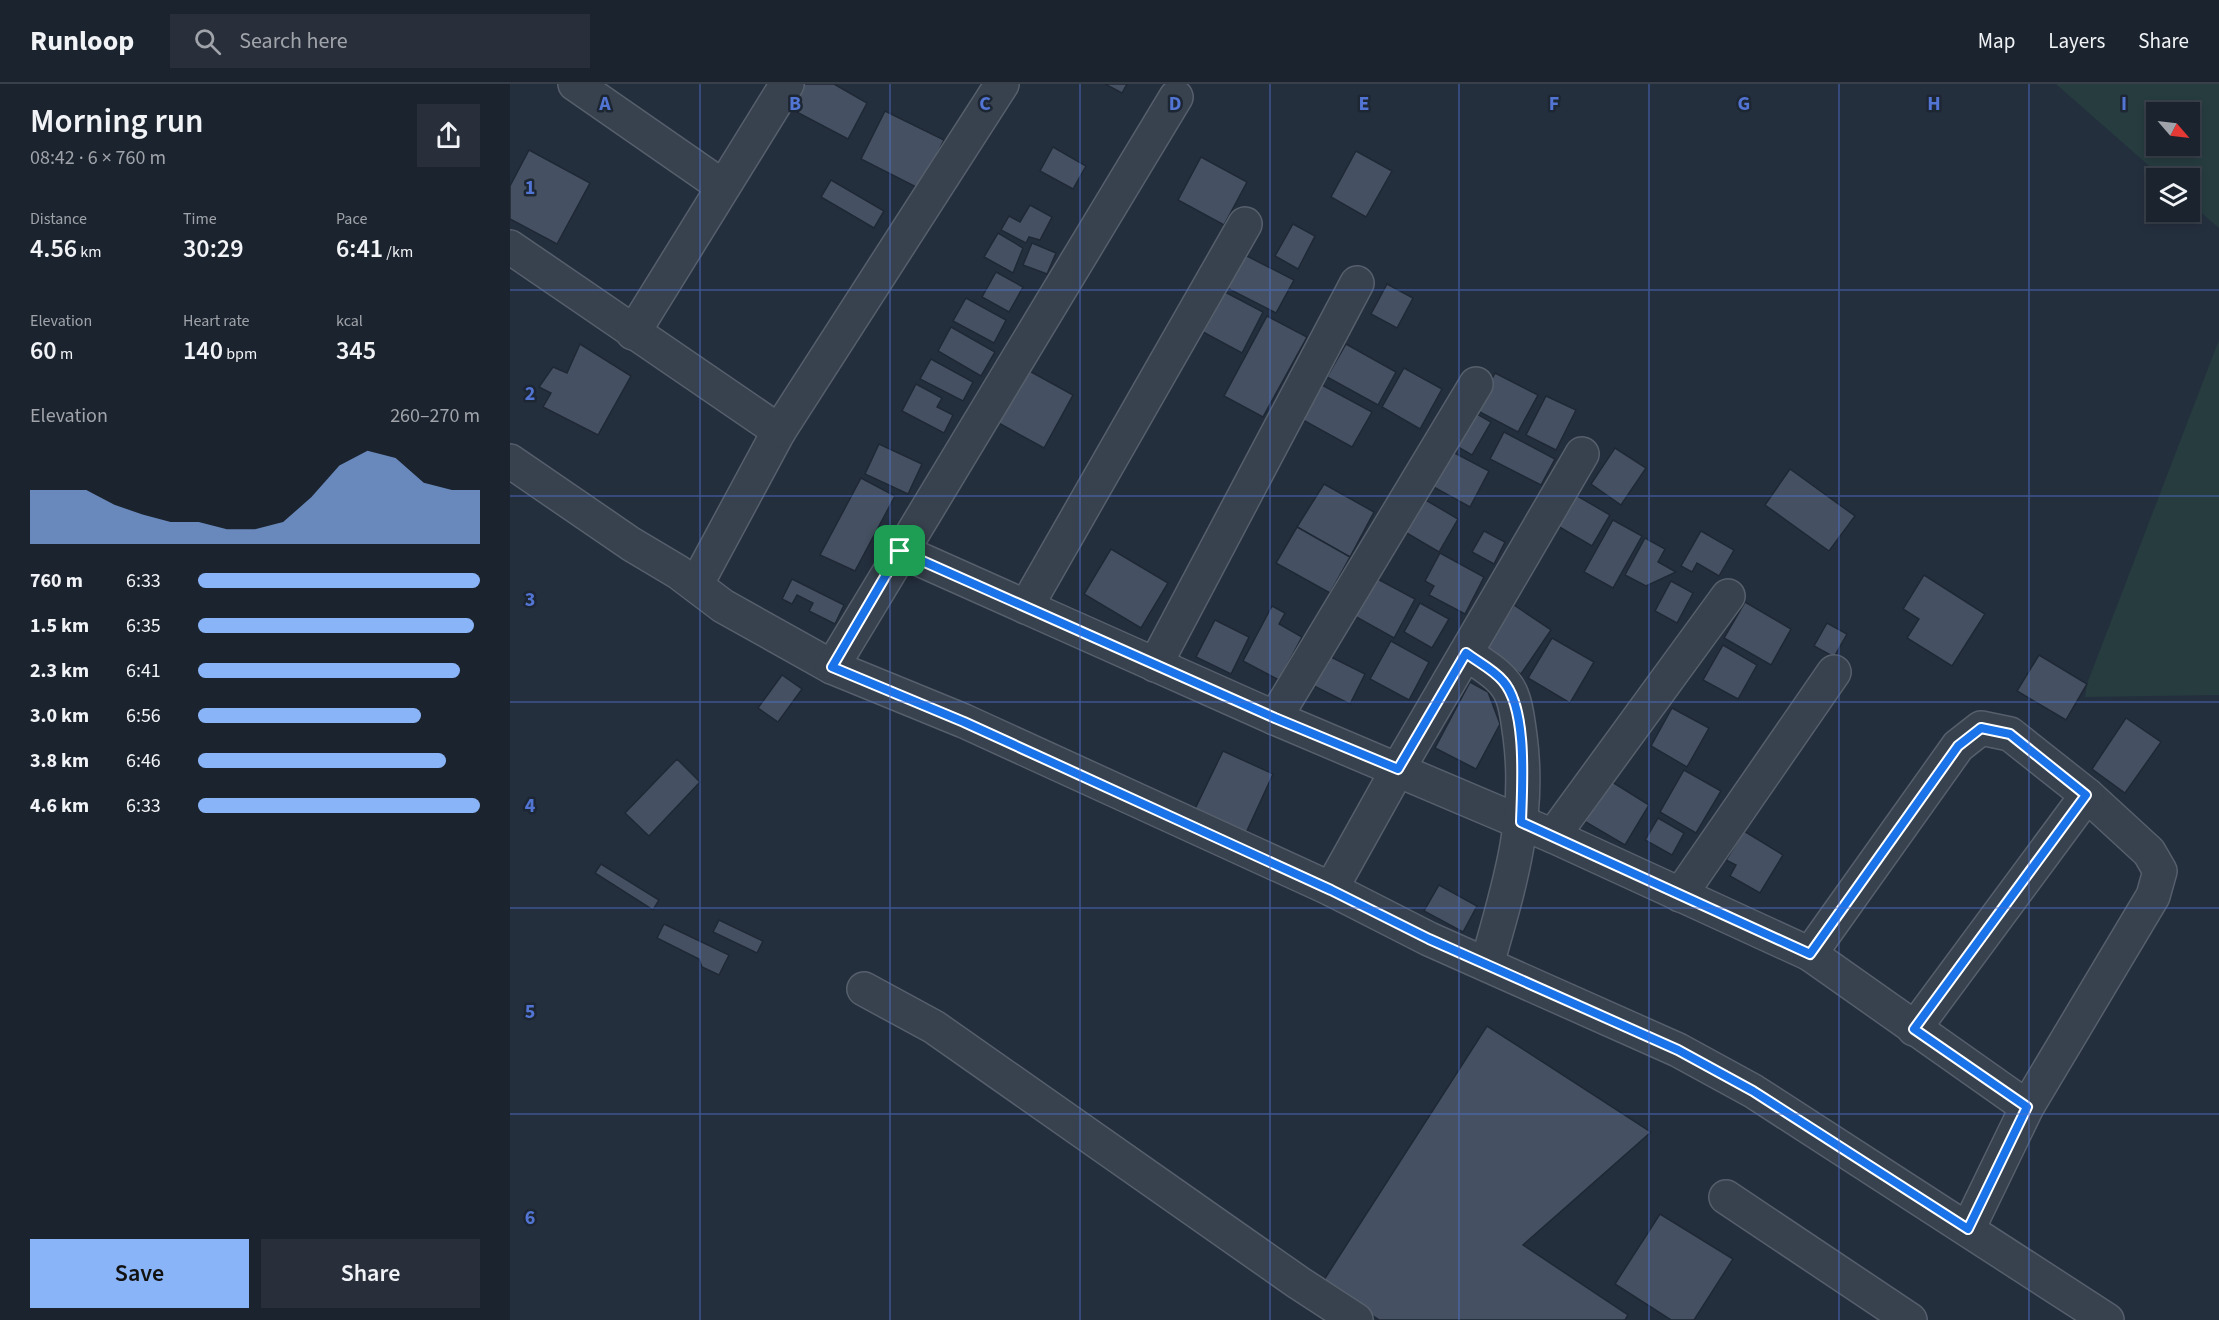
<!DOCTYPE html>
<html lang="en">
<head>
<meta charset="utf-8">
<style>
  :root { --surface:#1b232e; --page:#282f3a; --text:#f1f3f6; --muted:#a0a4aa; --line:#39404a; --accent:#8ab4f8 }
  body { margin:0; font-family:"Source Sans 3",sans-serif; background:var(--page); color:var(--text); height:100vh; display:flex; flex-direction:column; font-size:22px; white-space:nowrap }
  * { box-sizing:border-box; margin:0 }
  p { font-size:20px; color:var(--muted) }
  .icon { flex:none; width:33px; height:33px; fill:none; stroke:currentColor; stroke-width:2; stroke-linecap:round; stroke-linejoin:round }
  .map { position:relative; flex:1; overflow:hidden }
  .panel { display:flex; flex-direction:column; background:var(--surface); width:510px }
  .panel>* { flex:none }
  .needle { width:39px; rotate:118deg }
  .buttons { position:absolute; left:1636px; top:18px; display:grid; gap:12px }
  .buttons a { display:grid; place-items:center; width:54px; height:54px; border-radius:0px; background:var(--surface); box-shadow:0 3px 9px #0003,0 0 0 2px var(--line); font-size:30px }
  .pin { position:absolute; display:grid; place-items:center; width:51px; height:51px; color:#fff; margin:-26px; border-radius:12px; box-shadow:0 3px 9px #0006 }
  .round { display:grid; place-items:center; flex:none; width:63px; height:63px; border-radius:0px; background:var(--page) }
  .summary { display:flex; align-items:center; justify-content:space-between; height:102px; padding:0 30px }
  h1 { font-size:33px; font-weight:600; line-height:45px }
  .figures { display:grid; grid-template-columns:repeat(3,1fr); gap:9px; height:102px; padding:6px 30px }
  .figures div { display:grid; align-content:center }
  .figures b { font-size:26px; font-weight:600 }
  .figures small { font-size:16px; font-weight:400 }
  .figures p { font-size:16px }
  .chart { height:168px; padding:12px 30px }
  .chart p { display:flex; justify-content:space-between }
  .chart svg { width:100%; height:108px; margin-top:6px; fill:var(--accent); opacity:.7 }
  .action { display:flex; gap:12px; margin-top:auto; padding:12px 30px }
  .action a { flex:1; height:69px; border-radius:0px; background:var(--accent); color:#111; font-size:24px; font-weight:600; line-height:69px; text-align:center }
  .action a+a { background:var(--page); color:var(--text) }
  ul { padding:0 30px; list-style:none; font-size:20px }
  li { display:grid; grid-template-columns:96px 72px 1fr; align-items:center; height:45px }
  li i { height:15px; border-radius:8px; background:var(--accent) }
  header { display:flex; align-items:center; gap:36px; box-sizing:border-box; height:84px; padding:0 30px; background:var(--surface); border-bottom:2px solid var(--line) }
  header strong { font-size:28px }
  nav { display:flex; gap:33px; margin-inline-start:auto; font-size:21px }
  .search { width:420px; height:54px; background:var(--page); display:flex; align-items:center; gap:15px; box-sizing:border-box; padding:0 21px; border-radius:0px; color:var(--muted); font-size:22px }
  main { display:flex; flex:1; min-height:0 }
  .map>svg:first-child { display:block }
  .green { fill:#263c3f; fill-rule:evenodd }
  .building { fill:#455162; stroke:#1f2835; stroke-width:1.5 }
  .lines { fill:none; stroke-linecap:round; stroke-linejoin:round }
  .minor-casing { stroke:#565f6c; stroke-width:36 }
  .minor { stroke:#38414e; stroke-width:33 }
  .route-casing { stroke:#fff; stroke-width:12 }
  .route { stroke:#1a73e8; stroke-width:8 }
  .grid { fill:none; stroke:#5274d3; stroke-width:1.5; stroke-opacity:0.55 }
  .grid-label { font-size:20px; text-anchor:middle; font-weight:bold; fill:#5274d3; stroke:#1d2633; stroke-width:5; stroke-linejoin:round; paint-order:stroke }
</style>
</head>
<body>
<header>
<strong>Runloop</strong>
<div class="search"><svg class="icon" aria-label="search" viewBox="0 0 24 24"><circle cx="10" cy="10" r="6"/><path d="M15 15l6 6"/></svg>Search here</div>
<nav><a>Map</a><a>Layers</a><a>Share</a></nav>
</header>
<main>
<section class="panel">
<div class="summary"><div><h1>Morning run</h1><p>08:42 · 6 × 760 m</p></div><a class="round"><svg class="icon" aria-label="share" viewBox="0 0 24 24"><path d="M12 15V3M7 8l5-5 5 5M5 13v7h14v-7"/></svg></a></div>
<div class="figures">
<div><p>Distance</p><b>4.56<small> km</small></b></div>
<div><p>Time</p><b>30:29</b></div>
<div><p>Pace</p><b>6:41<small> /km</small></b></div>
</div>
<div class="figures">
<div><p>Elevation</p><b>60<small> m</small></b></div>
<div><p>Heart rate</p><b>140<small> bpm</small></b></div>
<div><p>kcal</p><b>345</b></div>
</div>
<div class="chart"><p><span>Elevation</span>260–270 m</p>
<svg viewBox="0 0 160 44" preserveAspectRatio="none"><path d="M0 44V22L10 22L20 22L30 28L40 32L50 35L60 35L70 38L80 38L90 35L100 25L110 12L120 6L130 9L140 19L150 22L160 22V44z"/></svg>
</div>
<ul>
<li><b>760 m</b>6:33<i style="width:100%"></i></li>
<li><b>1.5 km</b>6:35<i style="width:98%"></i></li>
<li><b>2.3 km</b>6:41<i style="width:93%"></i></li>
<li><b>3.0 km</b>6:56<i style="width:79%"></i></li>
<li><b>3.8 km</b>6:46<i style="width:88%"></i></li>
<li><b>4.6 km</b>6:33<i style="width:100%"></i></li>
</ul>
<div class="action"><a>Save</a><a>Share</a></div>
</section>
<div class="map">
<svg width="1709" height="1236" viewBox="0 0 1709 1236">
  <rect width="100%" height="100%" fill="#242f3e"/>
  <g class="green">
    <path d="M1546,0H1709V144L1680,119V94H1653ZM1647,28H1680V62H1647Z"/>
    <polygon points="1709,256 1709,611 1575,613 1577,600"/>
  </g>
  <g class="building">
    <polygon points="294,0 324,0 357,19 338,55 281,25"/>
    <polygon points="595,0 617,0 612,9"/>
    <polygon points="375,27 434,56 410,105 351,75"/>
    <polygon points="543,63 576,82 563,105 530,87"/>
    <polygon points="19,66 80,99 47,160 0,135 0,102"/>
    <polygon points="846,67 882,87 856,133 821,113"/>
    <polygon points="691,73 737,98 714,141 668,116"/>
    <polygon points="321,96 374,127 364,144 311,113"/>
    <polygon points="520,121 542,133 530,156 519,153 516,159 491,146 499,132 510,138"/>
    <polygon points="783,140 805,152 788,185 765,172"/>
    <polygon points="488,149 513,164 503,189 474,173"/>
    <polygon points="522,159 546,169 537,190 513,181"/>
    <polygon points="731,169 784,196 766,229 713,202"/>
    <polygon points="486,188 513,203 499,228 472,213"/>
    <polygon points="877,200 903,214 887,244 861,230"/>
    <polygon points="715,208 753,228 732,269 693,248"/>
    <polygon points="456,214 496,236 484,259 443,237"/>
    <polygon points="757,232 797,253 753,333 714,312"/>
    <polygon points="441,243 485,268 471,292 428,267"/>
    <polygon points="70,260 121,292 88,351 33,323 41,309 29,303 43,283 57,289"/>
    <polygon points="836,260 886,288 868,321 817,293"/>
    <polygon points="421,275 463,298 453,317 410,295"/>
    <polygon points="514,284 563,311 534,364 485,337"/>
    <polygon points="894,284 932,305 910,345 872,323"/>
    <polygon points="985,289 1028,311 1008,348 966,326"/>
    <polygon points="406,300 432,314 427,323 443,331 434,349 392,327"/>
    <polygon points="812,301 862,328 842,363 793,336"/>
    <polygon points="1036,312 1066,326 1046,366 1016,351"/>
    <polygon points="960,326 981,338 962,371 941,359"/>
    <polygon points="994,348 1045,375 1031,401 980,375"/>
    <polygon points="369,360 412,380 398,410 355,390"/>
    <polygon points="1105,364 1136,384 1111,421 1081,400"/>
    <polygon points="939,366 979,387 960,423 920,401"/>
    <polygon points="1280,385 1345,432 1319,467 1255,421"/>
    <polygon points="351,394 385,412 345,487 310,471"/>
    <polygon points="814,400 864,428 840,473 787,443"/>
    <polygon points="1064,410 1100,431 1082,462 1046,441"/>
    <polygon points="914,415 948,435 929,468 895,448"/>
    <polygon points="1103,436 1132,452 1103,504 1074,488"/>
    <polygon points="787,443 840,473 820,509 766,479"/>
    <polygon points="974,447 995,458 984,480 962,468"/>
    <polygon points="1191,447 1224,466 1209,492 1187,479 1182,488 1171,482"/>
    <polygon points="1135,454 1155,465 1148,478 1166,488 1136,502 1115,491"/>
    <polygon points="601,465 658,499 631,544 574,510"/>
    <polygon points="930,469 974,493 955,530 919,511 924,502 915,497"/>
    <polygon points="1414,491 1475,530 1442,582 1397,554 1409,535 1393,525"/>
    <polygon points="862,492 905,515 884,554 841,530"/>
    <polygon points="282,495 334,521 325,540 299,527 303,519 287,511 282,520 272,515"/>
    <polygon points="1161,497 1183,509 1167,539 1145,527"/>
    <polygon points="1235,518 1281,545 1261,581 1214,554"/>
    <polygon points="910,519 939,535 922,564 894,548"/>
    <polygon points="1004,521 1041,546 1011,590 974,565"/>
    <polygon points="762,522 775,529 769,540 792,553 769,596 733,577"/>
    <polygon points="705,536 739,553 721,590 686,573"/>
    <polygon points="1317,539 1337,550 1324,573 1304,562"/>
    <polygon points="1042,554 1084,578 1060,619 1018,594"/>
    <polygon points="881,557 919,578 899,616 860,595"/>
    <polygon points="1213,561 1247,581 1228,615 1193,596"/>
    <polygon points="1529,571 1577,600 1556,636 1507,607"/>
    <polygon points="819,572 855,590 840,620 804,602"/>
    <polygon points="272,591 292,605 268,638 248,624"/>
    <polygon points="960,598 978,608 990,640 966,685 925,664"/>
    <polygon points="1162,624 1199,644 1177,683 1141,662"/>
    <polygon points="1616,634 1651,658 1615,709 1582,685"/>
    <polygon points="713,667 763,690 735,751 684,727"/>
    <polygon points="167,675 190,698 139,752 115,729"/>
    <polygon points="1174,686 1211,707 1186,749 1150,728"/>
    <polygon points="1099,696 1139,721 1115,761 1074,737"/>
    <polygon points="1148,734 1174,749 1162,771 1135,756"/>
    <polygon points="1234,747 1273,771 1250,809 1220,792 1226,781 1216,776"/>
    <polygon points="91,780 149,816 143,826 85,789"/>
    <polygon points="929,801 967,822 953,848 914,827"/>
    <polygon points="209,836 253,857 247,869 203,848"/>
    <polygon points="154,840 219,871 209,891 192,883 189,875 147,854"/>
    <polygon points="977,942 1141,1048 1013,1161 1118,1231 1115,1236 869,1236 812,1199"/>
    <polygon points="1150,1130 1223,1175 1184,1236 1161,1236 1105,1200"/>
  </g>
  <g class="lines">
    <g class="minor-casing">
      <g id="minor">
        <polyline points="65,0 212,102"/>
        <polyline points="0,163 269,347 186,501"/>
        <polyline points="123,249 277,0"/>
        <polyline points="269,347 492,0"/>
        <polyline points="0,377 121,460 168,488 213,522 322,583 454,637 821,805 919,855 1168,966 1243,1007 1597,1236"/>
        <polyline points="391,467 765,634 1043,752 1300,870 1517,1023"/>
        <polyline points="516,523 735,140"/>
        <path d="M956,569C972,581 995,592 1002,612C1007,624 1008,639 1010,652C1021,734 999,803 977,880"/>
        <polyline points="645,581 847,199"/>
        <polyline points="322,583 666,13"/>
        <polyline points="765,634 966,300"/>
        <polyline points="1043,752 1218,512"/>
        <polyline points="821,805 888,685 1072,370"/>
        <polyline points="1170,811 1324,588"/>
        <polyline points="1300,870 1448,662 1471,644 1500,650 1577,711 1639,768 1650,787 1643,812 1517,1023 1458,1145"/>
        <polyline points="354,905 424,943 789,1199 846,1236"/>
        <polyline points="1404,945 1577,711"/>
        <polyline points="1216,1113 1400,1236"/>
      </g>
    </g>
    <use href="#minor" class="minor"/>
  </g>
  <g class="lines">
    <g class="route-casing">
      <path id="route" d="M390,467L765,634L888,685L956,569C968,578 984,586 993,597C1018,625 1012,703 1011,738L1300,870L1448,662L1471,644L1500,650L1576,711L1404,945L1517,1023L1458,1145L1243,1007L1168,966L919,855L821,806L454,638L322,583Z"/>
    </g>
    <use href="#route" class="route"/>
  </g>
  <path class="grid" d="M190,0V1236M380,0V1236M570,0V1236M760,0V1236M949,0V1236M1139,0V1236M1329,0V1236M1519,0V1236M0,206H1709M0,412H1709M0,618H1709M0,824H1709M0,1030H1709"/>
  <g class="grid-label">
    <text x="95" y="26">A</text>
    <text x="285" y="26">B</text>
    <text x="475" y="26">C</text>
    <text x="665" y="26">D</text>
    <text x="854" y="26">E</text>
    <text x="1044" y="26">F</text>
    <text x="1234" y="26">G</text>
    <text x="1424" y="26">H</text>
    <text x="1614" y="26">I</text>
    <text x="20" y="110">1</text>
    <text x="20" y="316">2</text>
    <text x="20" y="522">3</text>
    <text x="20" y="728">4</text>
    <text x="20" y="934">5</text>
    <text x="20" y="1140">6</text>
  </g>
</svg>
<div class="buttons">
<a><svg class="needle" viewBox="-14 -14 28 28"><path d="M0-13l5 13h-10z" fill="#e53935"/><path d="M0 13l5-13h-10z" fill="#a0a4aa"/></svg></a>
<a><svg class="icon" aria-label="layers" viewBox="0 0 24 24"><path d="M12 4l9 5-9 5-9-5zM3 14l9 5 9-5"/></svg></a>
</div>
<div class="pin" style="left:390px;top:467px;background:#1e9e55"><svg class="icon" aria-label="arrive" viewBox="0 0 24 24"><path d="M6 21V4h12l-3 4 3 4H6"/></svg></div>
</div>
</main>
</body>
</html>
